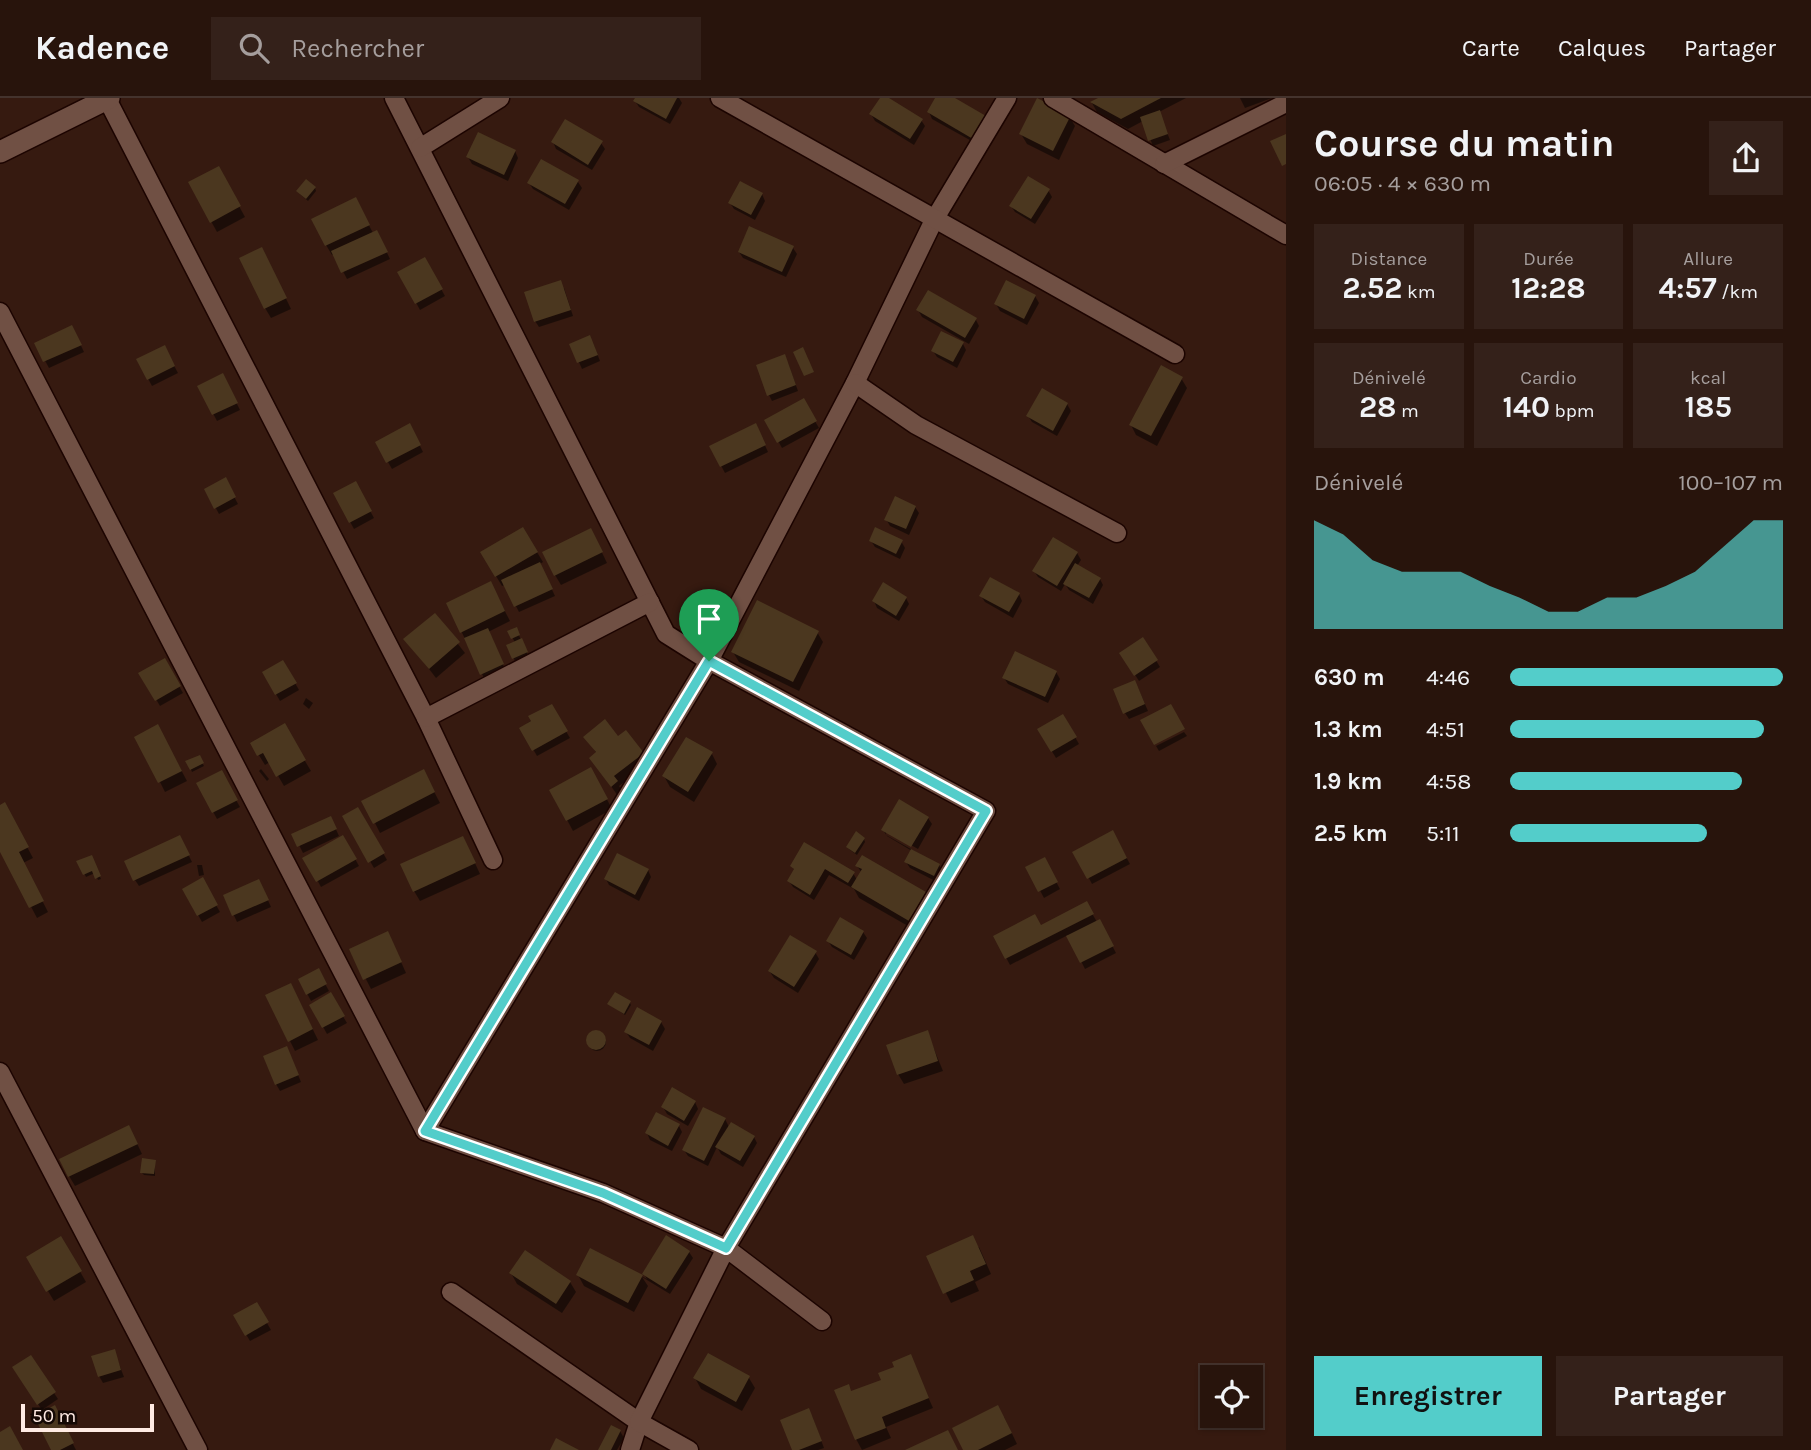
<!DOCTYPE html>
<html lang="fr">
<head>
<meta charset="utf-8">
<style>
  :root { --surface:#28140c; --page:#34211a; --text:#f1f3f6; --muted:#a59e9d; --line:#44332d; --accent:#53cdca }
  body { margin:0; font-family:Karla,sans-serif; background:var(--page); color:var(--text); height:100vh; display:flex; flex-direction:column; font-size:26px; white-space:nowrap }
  * { box-sizing:border-box; margin:0 }
  p { font-size:23px; color:var(--muted) }
  .icon { flex:none; width:38px; height:38px; fill:none; stroke:currentColor; stroke-width:2; stroke-linecap:round; stroke-linejoin:round }
  .map { position:relative; flex:1; overflow:hidden }
  .side { display:flex; flex-direction:column; background:var(--surface); width:525px }
  .side>* { flex:none }
  .tools { position:absolute; left:1200px; top:1267px; display:grid; gap:14px }
  .tools a { display:grid; place-items:center; width:63px; height:63px; border-radius:0px; background:var(--surface); box-shadow:0 2px 5px #0004,0 0 0 2px var(--line); font-size:35px }
  .scale { position:absolute; left:21px; bottom:18px; width:133px; box-sizing:border-box; padding-left:7px; border:4px solid #ffebe4; border-top:0; font-size:19px; line-height:24px; white-space:nowrap; color:#ffebe4; -webkit-text-stroke:5px #150905; paint-order:stroke }
  .pin { position:absolute; display:grid; place-items:center; width:60px; height:60px; color:#fff; margin:-72px -30px; border-radius:50% 50% 50% 0; rotate:-45deg; box-shadow:0 0 7px #0007 }
  .pin .icon { rotate:45deg }
  .round { display:grid; place-items:center; flex:none; width:74px; height:74px; border-radius:0px; background:var(--page) }
  .overview { display:flex; align-items:center; justify-content:space-between; height:119px; padding:0 28px }
  h1 { font-size:38px; font-weight:700; line-height:52px }
  .metrics { display:grid; grid-template-columns:repeat(3,1fr); gap:10px; height:119px; padding:7px 28px }
  .metrics div { display:grid; align-content:center; border-radius:0px; background:var(--page); text-align:center }
  .metrics b { font-size:30px; font-weight:700 }
  .metrics small { font-size:19px; font-weight:400 }
  .metrics p { font-size:19px }
  .chart { height:196px; padding:14px 28px }
  .chart p { display:flex; justify-content:space-between }
  .chart svg { width:100%; height:126px; margin-top:7px; fill:var(--accent); opacity:.7 }
  .cta { display:flex; gap:14px; margin-top:auto; padding:14px 28px }
  .cta a { flex:1; height:80px; border-radius:0px; background:var(--accent); color:#111; font-size:28px; font-weight:700; line-height:80px; text-align:center }
  .cta a+a { background:var(--page); color:var(--text) }
  ul { padding:0 28px; list-style:none; font-size:23px }
  li { display:grid; grid-template-columns:112px 84px 1fr; align-items:center; height:52px }
  li i { height:18px; border-radius:9px; background:var(--accent) }
  header { display:flex; align-items:center; gap:42px; box-sizing:border-box; height:98px; padding:0 35px; background:var(--surface); border-bottom:2px solid var(--line) }
  header strong { font-size:33px }
  nav { display:flex; gap:38px; margin-inline-start:auto; font-size:24px }
  .search { width:490px; height:63px; background:var(--page); display:flex; align-items:center; gap:18px; box-sizing:border-box; padding:0 24px; border-radius:0px; color:var(--muted); font-size:26px }
  main { display:flex; flex:1; min-height:0 }
  .map>svg:first-child { display:block }
  .shadow { fill:#0007 }
  .building { fill:#4b371f }
  .lines { fill:none; stroke-linecap:round; stroke-linejoin:round }
  .street-casing { stroke:#1c0400; stroke-width:21 }
  .secondary-casing { stroke:#1c0400; stroke-width:24 }
  .street { stroke:#705044; stroke-width:18 }
  .secondary { stroke:#705044; stroke-width:21 }
  .route-casing { stroke:#fff; stroke-width:14 }
  .route { stroke:#53cdca; stroke-width:9 }
</style>
</head>
<body>
<header>
<strong>Kadence</strong>
<div class="search"><svg class="icon" aria-label="search" viewBox="0 0 24 24"><circle cx="10" cy="10" r="6"/><path d="M15 15l6 6"/></svg>Rechercher</div>
<nav><a>Carte</a><a>Calques</a><a>Partager</a></nav>
</header>
<main>
<div class="map">
<svg width="1286" height="1352" viewBox="0 0 1286 1352">
  <rect width="100%" height="100%" fill="#361a10"/>
  <g class="shadow">
    <polygon points="637,0 679,0 682,5 670,26 639,9 635,3"/>
    <polygon points="882,0 886,0 921,22 925,28 914,47 875,23 871,16"/>
    <polygon points="937,0 951,0 977,46 932,21 929,14"/>
    <polygon points="1102,0 1186,0 1159,14 1170,42 1153,48 1143,23 1128,31 1097,14 1092,5"/>
    <polygon points="1240,0 1272,0 1245,10"/>
    <polygon points="1069,18 1075,28 1059,62 1027,46 1021,36"/>
    <polygon points="553,44 601,45 605,51 592,72 556,51"/>
    <polygon points="515,53 518,60 508,83 472,66 468,59"/>
    <polygon points="218,70 245,119 217,134 190,85"/>
    <polygon points="578,84 582,90 569,112 533,91 529,85"/>
    <polygon points="315,90 316,93 308,103 300,96"/>
    <polygon points="1048,92 1052,99 1035,126 1015,114 1011,108"/>
    <polygon points="762,96 765,103 755,122 734,111 730,105"/>
    <polygon points="361,112 373,135 380,140 390,161 347,181 334,156 332,157 326,147"/>
    <polygon points="793,150 797,156 786,179 743,160 739,154"/>
    <polygon points="267,161 291,211 271,220 265,210"/>
    <polygon points="425,162 445,198 420,212 400,175"/>
    <polygon points="564,190 573,218 539,229 535,223"/>
    <polygon points="1035,198 1039,205 1027,227 1000,213 996,206"/>
    <polygon points="918,212 976,222 979,228 969,246 922,219"/>
    <polygon points="75,235 84,254 49,270 36,246"/>
    <polygon points="593,245 600,263 582,271 571,246"/>
    <polygon points="963,246 966,252 957,270 937,259 933,253"/>
    <polygon points="164,249 178,275 152,288 138,262"/>
    <polygon points="788,265 798,293 772,303 769,297"/>
    <polygon points="1181,280 1187,290 1157,348 1136,337 1131,327"/>
    <polygon points="226,284 240,312 217,323 199,289"/>
    <polygon points="803,303 819,330 782,350 767,323"/>
    <polygon points="1067,306 1071,313 1057,338 1032,324 1028,318"/>
    <polygon points="410,328 423,354 392,371 377,345"/>
    <polygon points="759,334 768,354 725,375 711,349"/>
    <polygon points="225,382 238,406 219,416 206,392"/>
    <polygon points="355,385 374,420 354,431 335,396"/>
    <polygon points="915,409 919,415 909,437 890,428 886,421"/>
    <polygon points="523,431 543,464 540,466 555,498 519,514 505,487 502,488 482,455"/>
    <polygon points="596,442 607,465 561,487 555,477"/>
    <polygon points="871,443 901,443 905,450 900,461 875,449"/>
    <polygon points="1077,455 1081,462 1077,468 1100,481 1103,487 1093,506 1069,492 1065,486 1061,493 1038,479 1034,473"/>
    <polygon points="496,496 510,523 488,534 506,573 485,582 448,506"/>
    <polygon points="1019,496 1022,503 1013,520 985,504 981,498"/>
    <polygon points="906,500 909,506 899,523 877,510 874,503"/>
    <polygon points="435,517 465,555 436,580 406,541"/>
    <polygon points="516,531 528,557 515,563 508,548 515,545 510,534"/>
    <polygon points="817,534 823,544 799,593 739,564 733,554"/>
    <polygon points="1143,541 1160,569 1139,583 1121,555"/>
    <polygon points="164,562 183,595 160,608 141,576"/>
    <polygon points="283,564 299,592 280,603 264,575"/>
    <polygon points="1056,574 1060,581 1048,605 1008,586 1004,580"/>
    <polygon points="1138,590 1148,613 1129,621 1125,615"/>
    <polygon points="306,600 313,605 309,611 303,606"/>
    <polygon points="551,608 570,640 537,658 521,630"/>
    <polygon points="1063,618 1079,646 1056,660 1039,632"/>
    <polygon points="284,628 311,673 284,688 270,664 265,667 252,646"/>
    <polygon points="1184,634 1187,638 1159,653 1156,648"/>
    <polygon points="163,638 187,683 165,694 160,684"/>
    <polygon points="586,639 618,640 642,656 648,666 619,688 623,694 618,698 591,660 597,656"/>
    <polygon points="712,656 717,666 694,704 670,689 664,678"/>
    <polygon points="199,659 204,668 192,674 188,664"/>
    <polygon points="261,671 269,681 267,683 259,673"/>
    <polygon points="591,671 612,711 573,733 551,692"/>
    <polygon points="221,675 240,709 217,721 198,686"/>
    <polygon points="429,684 440,705 380,735 375,725"/>
    <polygon points="0,709 10,717 33,760 23,765 48,814 37,820 0,750"/>
    <polygon points="358,711 387,762 374,770 344,719"/>
    <polygon points="928,720 932,726 918,751 886,733 886,737 939,767 943,774 937,784 910,770 906,764 912,753 887,738 883,732"/>
    <polygon points="334,727 339,738 303,755 294,737"/>
    <polygon points="1113,735 1130,766 1092,786 1075,754"/>
    <polygon points="343,739 359,768 321,789 305,760"/>
    <polygon points="864,741 865,744 857,757 849,751 848,749"/>
    <polygon points="183,746 192,764 139,788 135,782"/>
    <polygon points="805,747 853,775 857,782 862,775 857,768 924,795 930,805 915,832 859,800 854,791 829,777 814,802 793,789 789,783 795,773 792,768"/>
    <polygon points="468,750 480,776 420,803 414,793"/>
    <polygon points="91,759 101,781 98,782 95,775 86,779 79,764"/>
    <polygon points="1044,761 1060,791 1044,800 1028,770"/>
    <polygon points="197,767 202,767 204,777 199,778"/>
    <polygon points="648,772 651,779 639,803 609,787 606,781"/>
    <polygon points="202,782 220,814 202,824 184,792"/>
    <polygon points="262,789 271,809 237,824 225,798"/>
    <polygon points="1086,805 1097,824 1100,824 1116,855 1085,871 1068,837 1010,867 995,839 1041,829"/>
    <polygon points="863,834 867,840 854,862 832,849 828,843"/>
    <polygon points="393,846 406,875 371,891 351,852"/>
    <polygon points="815,854 819,861 798,895 774,880 770,874"/>
    <polygon points="318,873 329,893 311,903 300,882"/>
    <polygon points="296,897 318,942 295,953 290,943"/>
    <polygon points="330,897 347,925 327,936 311,907"/>
    <polygon points="630,905 631,907 625,917 609,906"/>
    <polygon points="661,924 665,931 653,953 630,940 626,934"/>
    <polygon points="927,934 943,973 904,986 898,976"/>
    <circle cx="597" cy="944" r="9"/>
    <polygon points="290,957 301,984 280,993 276,986"/>
    <polygon points="695,1004 698,1011 688,1028 667,1016 663,1009"/>
    <polygon points="725,1021 729,1029 754,1039 757,1045 743,1069 721,1056 717,1049 708,1068 688,1058 684,1052"/>
    <polygon points="679,1028 682,1034 672,1053 650,1042 647,1035"/>
    <polygon points="134,1039 142,1056 75,1088 69,1078"/>
    <polygon points="155,1063 155,1078 144,1077 142,1075"/>
    <polygon points="61,1140 86,1184 54,1203 28,1160"/>
    <polygon points="979,1149 991,1176 975,1184 979,1193 951,1205 928,1159"/>
    <polygon points="591,1152 647,1181 644,1176 689,1154 693,1160 670,1196 642,1179 648,1188 634,1214 584,1188 578,1177"/>
    <polygon points="511,1175 570,1184 576,1194 562,1215 517,1186"/>
    <polygon points="256,1206 271,1232 250,1243 235,1218"/>
    <polygon points="114,1253 124,1279 103,1285 99,1278"/>
    <polygon points="910,1258 933,1310 886,1329 891,1340 862,1352 856,1341 851,1295 883,1283"/>
    <polygon points="18,1276 54,1295 58,1301 42,1312"/>
    <polygon points="695,1280 749,1280 755,1290 742,1313 701,1291"/>
    <polygon points="54,1309 76,1352 53,1352"/>
    <polygon points="812,1318 824,1350 818,1352 794,1352"/>
    <polygon points="1004,1319 1017,1346 1005,1352 965,1352"/>
    <polygon points="620,1333 624,1340 617,1352 600,1352"/>
  </g>
  <g class="building">
    <polygon points="635,0 677,0 666,21 633,3"/>
    <polygon points="880,0 889,0 923,21 910,41 869,16"/>
    <polygon points="935,0 955,0 986,18 973,41 927,14"/>
    <polygon points="1037,0 1071,17 1053,53 1019,36"/>
    <polygon points="1098,0 1161,0 1121,21 1090,4"/>
    <polygon points="1160,12 1168,36 1148,43 1140,19"/>
    <polygon points="565,21 603,43 588,67 551,44"/>
    <polygon points="478,34 516,52 504,77 466,59"/>
    <polygon points="1286,36 1286,66 1282,68 1270,43"/>
    <polygon points="541,61 579,82 565,106 527,85"/>
    <polygon points="219,68 241,108 210,125 188,84"/>
    <polygon points="1028,78 1050,91 1031,121 1009,108"/>
    <polygon points="306,81 316,89 306,101 296,93"/>
    <polygon points="740,83 763,95 751,117 728,105"/>
    <polygon points="356,99 370,127 325,148 311,121"/>
    <polygon points="749,128 794,148 782,174 738,154"/>
    <polygon points="377,132 388,154 341,175 331,153"/>
    <polygon points="262,149 287,200 264,211 239,160"/>
    <polygon points="425,159 443,191 415,206 397,174"/>
    <polygon points="561,182 571,212 534,224 524,194"/>
    <polygon points="1006,182 1036,197 1024,221 994,206"/>
    <polygon points="928,192 977,220 965,240 916,212"/>
    <polygon points="72,227 82,247 43,264 34,245"/>
    <polygon points="941,233 964,244 953,264 931,253"/>
    <polygon points="590,237 598,257 577,265 569,246"/>
    <polygon points="165,247 175,268 147,282 136,261"/>
    <polygon points="803,249 814,274 804,278 793,254"/>
    <polygon points="785,256 796,287 767,298 756,267"/>
    <polygon points="1161,267 1183,279 1151,338 1129,327"/>
    <polygon points="223,275 238,305 212,317 197,288"/>
    <polygon points="1042,290 1068,305 1053,333 1026,318"/>
    <polygon points="804,300 817,323 777,345 764,322"/>
    <polygon points="410,325 421,347 386,365 375,344"/>
    <polygon points="756,325 766,347 720,369 709,348"/>
    <polygon points="226,379 236,399 214,411 204,391"/>
    <polygon points="356,383 372,413 349,425 333,395"/>
    <polygon points="895,398 916,408 906,431 884,422"/>
    <polygon points="523,429 538,454 495,479 480,454"/>
    <polygon points="875,429 903,442 896,456 869,443"/>
    <polygon points="591,430 603,454 554,478 542,454"/>
    <polygon points="1053,439 1078,454 1057,488 1032,473"/>
    <polygon points="540,464 553,491 514,509 501,482"/>
    <polygon points="1075,465 1101,480 1089,500 1063,486"/>
    <polygon points="990,479 1020,495 1009,514 979,498"/>
    <polygon points="491,483 505,513 460,535 446,505"/>
    <polygon points="883,484 907,499 896,518 872,503"/>
    <polygon points="757,502 819,533 793,584 731,554"/>
    <polygon points="435,515 460,544 429,571 403,541"/>
    <polygon points="517,529 520,537 511,541 507,533"/>
    <polygon points="488,530 504,566 480,577 464,540"/>
    <polygon points="1143,539 1158,562 1134,578 1119,555"/>
    <polygon points="522,540 528,554 512,561 506,547"/>
    <polygon points="1015,553 1057,573 1045,599 1002,580"/>
    <polygon points="165,560 181,588 155,603 138,575"/>
    <polygon points="283,562 297,585 275,597 262,574"/>
    <polygon points="1135,582 1145,606 1123,616 1113,591"/>
    <polygon points="552,606 568,633 532,653 519,630 531,623 528,618"/>
    <polygon points="1171,606 1185,631 1154,647 1140,622"/>
    <polygon points="1063,616 1077,639 1051,654 1037,631"/>
    <polygon points="605,621 618,638 626,632 644,655 614,678 618,683 611,689 589,660 596,654 583,639"/>
    <polygon points="285,625 306,662 276,679 263,655 257,658 250,645"/>
    <polygon points="158,626 182,673 158,685 134,639"/>
    <polygon points="686,639 713,654 688,694 662,678"/>
    <polygon points="200,657 204,665 190,672 185,663"/>
    <polygon points="591,669 608,701 566,723 549,692"/>
    <polygon points="424,671 435,694 373,726 361,703"/>
    <polygon points="222,672 238,702 212,715 196,685"/>
    <polygon points="899,701 929,719 911,749 881,732"/>
    <polygon points="5,704 29,749 19,754 44,803 29,810 0,754 0,707"/>
    <polygon points="358,709 385,755 368,765 342,718"/>
    <polygon points="331,718 337,731 297,749 291,736"/>
    <polygon points="1113,732 1127,760 1087,781 1072,754"/>
    <polygon points="856,733 865,740 855,755 846,749"/>
    <polygon points="180,737 190,757 133,783 124,763"/>
    <polygon points="343,737 357,761 316,784 302,760"/>
    <polygon points="463,738 476,765 413,794 400,766"/>
    <polygon points="804,744 855,774 848,785 825,771 810,797 787,783 794,771 790,768"/>
    <polygon points="911,751 940,766 934,778 904,764"/>
    <polygon points="617,755 649,771 635,797 604,781"/>
    <polygon points="92,757 101,778 95,781 92,773 83,777 76,763"/>
    <polygon points="862,757 926,794 909,823 851,789 862,771 855,768"/>
    <polygon points="1045,759 1058,784 1038,794 1025,769"/>
    <polygon points="203,779 218,807 197,818 182,791"/>
    <polygon points="259,781 269,802 232,818 223,797"/>
    <polygon points="1087,803 1094,816 1005,861 993,838 1035,816 1041,827"/>
    <polygon points="840,819 864,833 851,857 826,843"/>
    <polygon points="1100,821 1114,848 1080,865 1066,838"/>
    <polygon points="388,833 402,864 363,882 349,851"/>
    <polygon points="790,837 817,853 794,889 768,873"/>
    <polygon points="319,870 327,886 306,897 298,881"/>
    <polygon points="291,885 313,931 288,944 265,897"/>
    <polygon points="331,894 345,918 322,930 309,907"/>
    <polygon points="615,894 631,903 624,916 607,906"/>
    <polygon points="637,909 662,923 649,947 624,934"/>
    <polygon points="928,932 938,963 897,977 886,947"/>
    <circle cx="596" cy="942" r="10"/>
    <polygon points="287,948 299,977 275,987 263,958"/>
    <polygon points="672,989 696,1003 684,1023 661,1009"/>
    <polygon points="703,1009 726,1020 704,1063 682,1052"/>
    <polygon points="656,1014 680,1026 668,1048 645,1035"/>
    <polygon points="731,1024 755,1038 740,1063 715,1049"/>
    <polygon points="129,1027 138,1046 68,1079 59,1061"/>
    <polygon points="142,1060 156,1062 154,1076 140,1075"/>
    <polygon points="666,1137 690,1153 666,1191 642,1176"/>
    <polygon points="973,1137 986,1166 970,1173 974,1182 943,1196 926,1158"/>
    <polygon points="61,1138 82,1173 46,1194 26,1159"/>
    <polygon points="590,1150 643,1177 628,1205 576,1177"/>
    <polygon points="525,1152 571,1183 556,1206 509,1175"/>
    <polygon points="257,1204 269,1224 245,1238 233,1217"/>
    <polygon points="115,1251 121,1272 98,1279 91,1258"/>
    <polygon points="708,1255 750,1278 736,1304 693,1280"/>
    <polygon points="911,1256 929,1300 882,1319 886,1330 855,1342 834,1292 849,1286 851,1293 881,1282 878,1275 894,1269 892,1264"/>
    <polygon points="31,1257 56,1294 37,1307 12,1269"/>
    <polygon points="55,1307 74,1345 60,1352 51,1352 34,1318"/>
    <polygon points="998,1307 1012,1335 978,1352 963,1352 952,1330"/>
    <polygon points="809,1310 822,1343 799,1352 792,1352 780,1322"/>
    <polygon points="611,1327 621,1332 611,1352 598,1352"/>
    <polygon points="10,1328 23,1352 0,1352 0,1334"/>
    <polygon points="948,1332 958,1352 905,1352"/>
    <polygon points="556,1340 579,1352 550,1352"/>
  </g>
  <g class="lines">
    <g class="street-casing">
      <g id="street">
        <polyline points="394,0 666,536 709,563 986,713 726,1150 603,1095 425,1033 709,563 855,285 934,122 1007,0"/>
        <polyline points="720,0 1175,256"/>
        <polyline points="1053,0 1286,137"/>
        <polyline points="107,1 426,620 493,762"/>
        <polyline points="420,50 500,0"/>
        <polyline points="1164,66 1286,5"/>
        <polyline points="0,214 425,1033"/>
        <polyline points="855,285 916,327 1117,435"/>
        <polyline points="426,620 650,504"/>
        <polyline points="0,974 198,1352"/>
        <polyline points="451,1194 639,1324 630,1352"/>
        <polyline points="689,1352 639,1324 726,1150 822,1223"/>
      </g>
    </g>
    <g class="secondary-casing">
      <polyline id="secondary" points="0,54 109,0"/>
    </g>
    <use href="#street" class="street"/>
    <use href="#secondary" class="secondary"/>
  </g>
  <g class="lines">
    <g class="route-casing">
      <polygon id="route" points="709,563 986,713 726,1150 603,1095 425,1033"/>
    </g>
    <use href="#route" class="route"/>
  </g>
</svg>
<div class="tools">
<a><svg class="icon" aria-label="locate" viewBox="0 0 24 24"><circle cx="12" cy="12" r="6"/><path d="M12 2v4M12 18v4M2 12h4M18 12h4"/></svg></a>
</div>
<div class="scale">50 m</div>
<div class="pin" style="left:709px;top:563px;background:#1e9e55"><svg class="icon" aria-label="arrive" viewBox="0 0 24 24"><path d="M6 21V4h12l-3 4 3 4H6"/></svg></div>
</div>
<section class="side">
<div class="overview"><div><h1>Course du matin</h1><p>06:05 · 4 × 630 m</p></div><a class="round"><svg class="icon" aria-label="share" viewBox="0 0 24 24"><path d="M12 15V3M7 8l5-5 5 5M5 13v7h14v-7"/></svg></a></div>
<div class="metrics">
<div><p>Distance</p><b>2.52<small> km</small></b></div>
<div><p>Durée</p><b>12:28</b></div>
<div><p>Allure</p><b>4:57<small> /km</small></b></div>
</div>
<div class="metrics">
<div><p>Dénivelé</p><b>28<small> m</small></b></div>
<div><p>Cardio</p><b>140<small> bpm</small></b></div>
<div><p>kcal</p><b>185</b></div>
</div>
<div class="chart"><p><span>Dénivelé</span>100–107 m</p>
<svg viewBox="0 0 160 44" preserveAspectRatio="none"><path d="M0 44V6L10 11L20 20L30 24L40 24L50 24L60 29L70 33L80 38L90 38L100 33L110 33L120 29L130 24L140 15L150 6L160 6V44z"/></svg>
</div>
<ul>
<li><b>630 m</b>4:46<i style="width:100%"></i></li>
<li><b>1.3 km</b>4:51<i style="width:93%"></i></li>
<li><b>1.9 km</b>4:58<i style="width:85%"></i></li>
<li><b>2.5 km</b>5:11<i style="width:72%"></i></li>
</ul>
<div class="cta"><a>Enregistrer</a><a>Partager</a></div>
</section>
</main>
</body>
</html>
